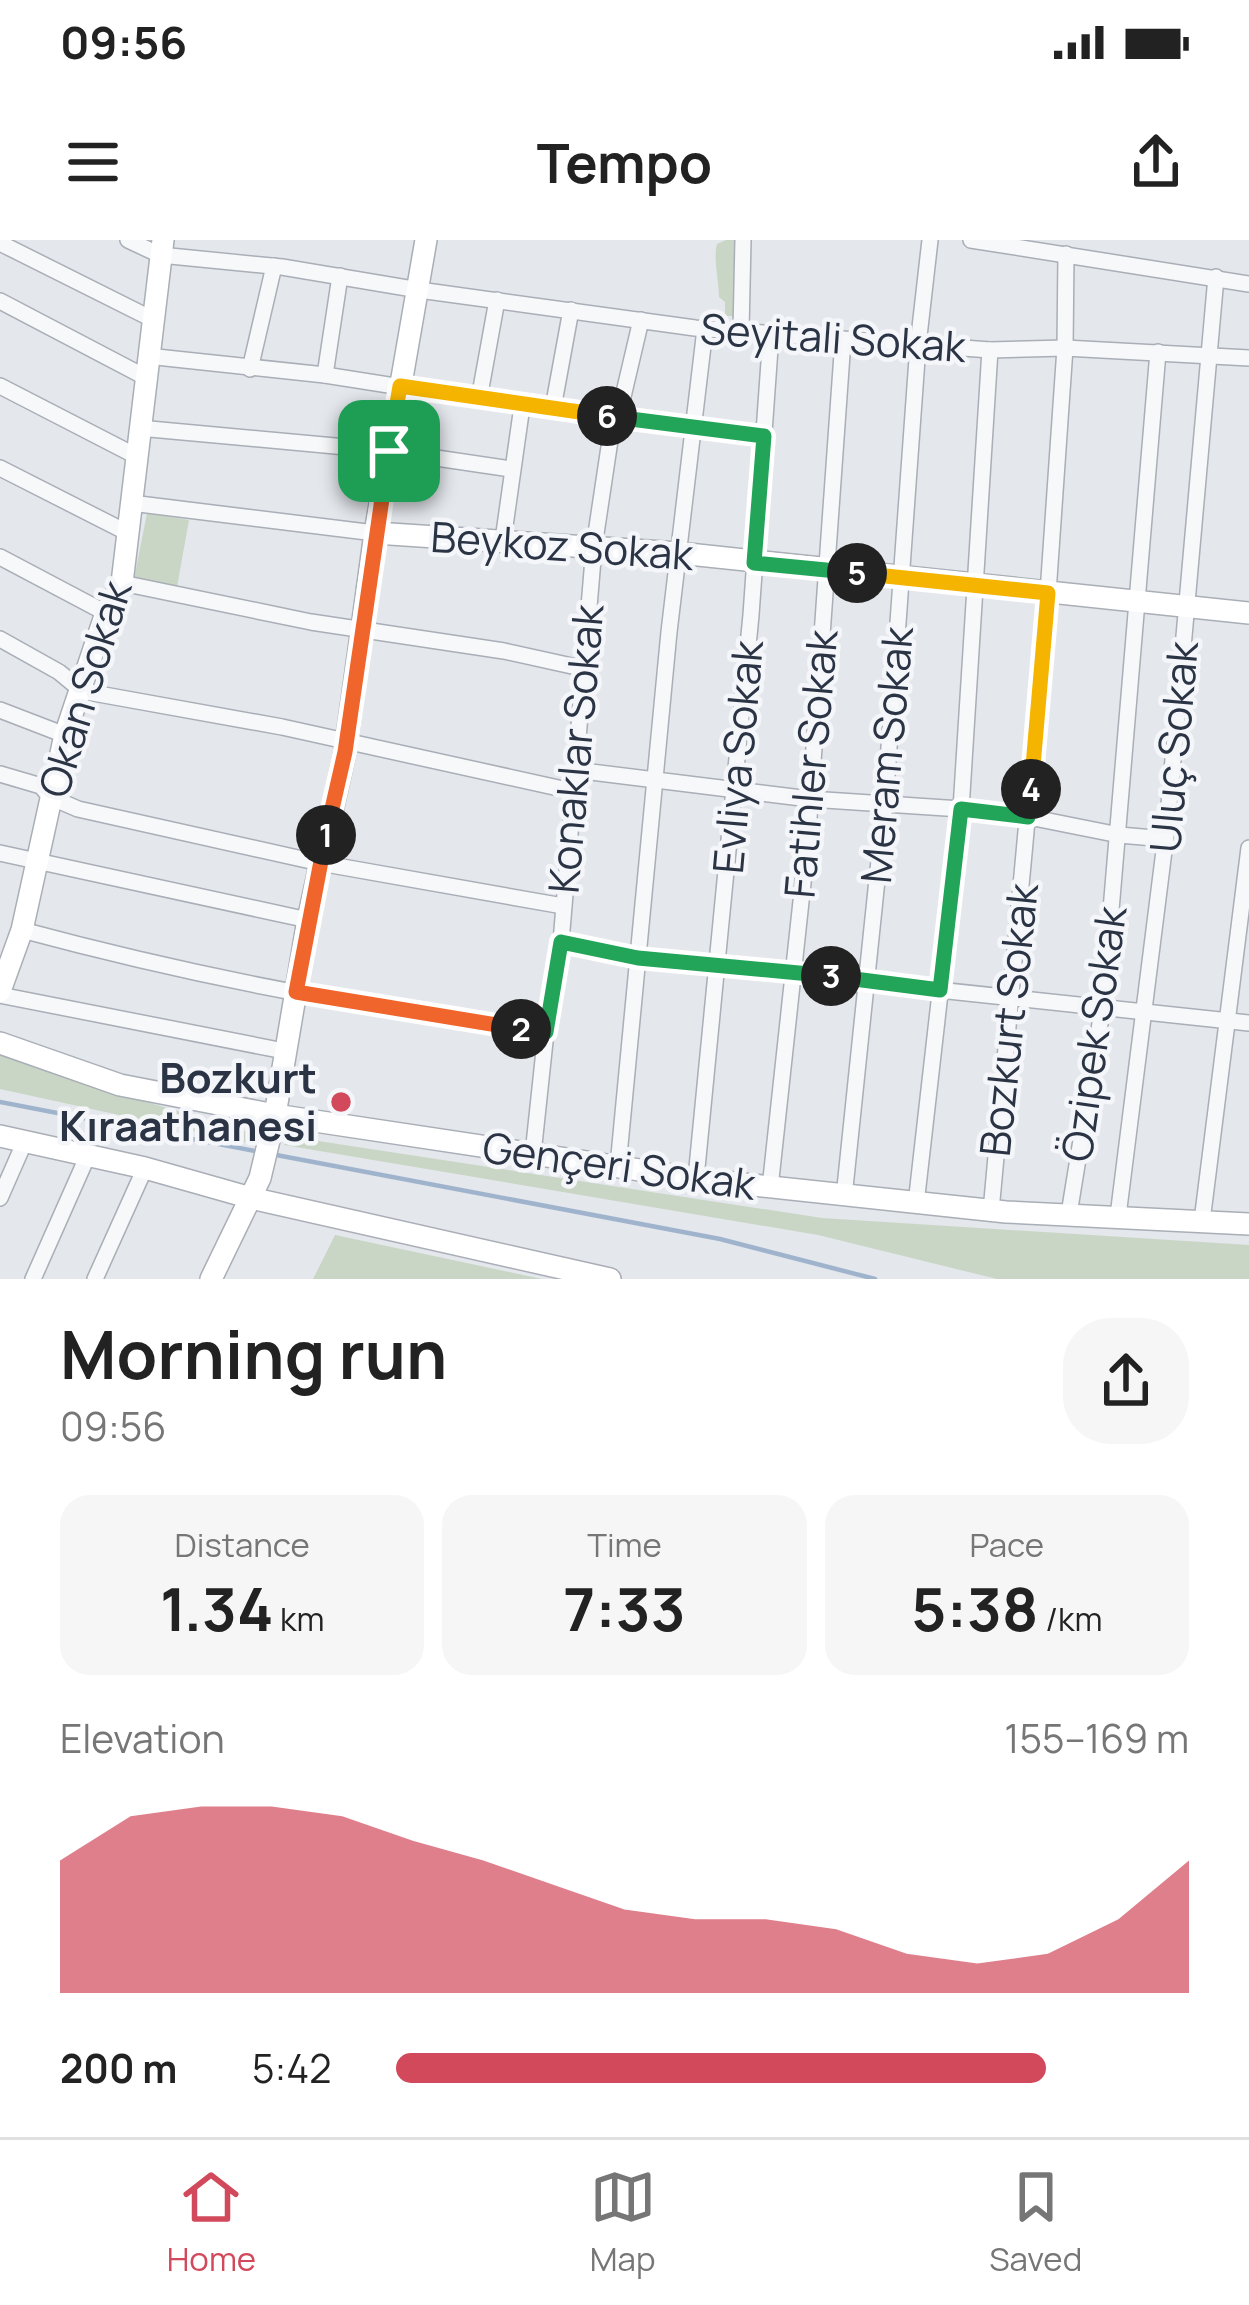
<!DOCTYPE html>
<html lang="en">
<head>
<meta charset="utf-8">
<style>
  :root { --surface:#fff; --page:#f6f6f6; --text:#222; --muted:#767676; --line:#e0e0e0; --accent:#d1495b }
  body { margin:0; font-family:Manrope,sans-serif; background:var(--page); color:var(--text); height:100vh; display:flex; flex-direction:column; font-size:45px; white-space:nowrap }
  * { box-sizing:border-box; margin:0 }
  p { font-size:39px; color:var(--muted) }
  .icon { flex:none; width:66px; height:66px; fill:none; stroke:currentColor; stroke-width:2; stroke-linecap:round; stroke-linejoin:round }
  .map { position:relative; height:1039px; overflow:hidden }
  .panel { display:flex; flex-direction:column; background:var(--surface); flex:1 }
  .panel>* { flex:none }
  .pin { position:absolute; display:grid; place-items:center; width:102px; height:102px; color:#fff; margin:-51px; border-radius:24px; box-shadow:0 6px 18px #0006 }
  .km { position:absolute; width:60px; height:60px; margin:-30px; border-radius:50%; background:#222; color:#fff; font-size:33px; line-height:60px; text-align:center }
  .round { display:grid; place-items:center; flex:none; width:126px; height:126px; border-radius:48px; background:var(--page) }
  .summary { display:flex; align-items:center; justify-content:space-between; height:204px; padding:0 60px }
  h1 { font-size:66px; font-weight:700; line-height:90px }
  .figures { display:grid; grid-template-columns:repeat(3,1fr); gap:18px; height:204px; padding:12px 60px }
  .figures div { display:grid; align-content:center; border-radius:30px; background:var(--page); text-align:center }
  .figures b { font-size:60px; font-weight:700 }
  .figures small { font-size:33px; font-weight:400 }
  .figures p { font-size:33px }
  .chart { height:336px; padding:24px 60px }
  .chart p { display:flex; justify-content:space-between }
  .chart svg { width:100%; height:216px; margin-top:12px; fill:var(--accent); opacity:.7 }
  ul { padding:0 60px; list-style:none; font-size:39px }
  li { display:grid; grid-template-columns:192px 144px 1fr; align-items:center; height:90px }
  li i { height:30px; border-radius:15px; background:var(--accent) }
  .status { display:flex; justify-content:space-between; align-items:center; height:84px; padding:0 60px; background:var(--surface); direction:ltr }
  .status svg { height:33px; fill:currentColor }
  header { display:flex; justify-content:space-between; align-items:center; height:156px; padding:0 60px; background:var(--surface); font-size:54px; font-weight:700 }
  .dock { display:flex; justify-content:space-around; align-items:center; height:168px; border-top:3px solid var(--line); background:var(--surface); font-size:33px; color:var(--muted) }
  .dock a { display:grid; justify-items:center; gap:6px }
  .dock .current { color:var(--accent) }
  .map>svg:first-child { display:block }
  .green { fill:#c9d6c5 }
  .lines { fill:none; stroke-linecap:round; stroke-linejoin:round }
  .stream { stroke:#9fb4cc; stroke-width:4.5 }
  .street-casing { stroke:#a9aeb7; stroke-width:18 }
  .secondary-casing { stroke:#a9aeb7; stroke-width:24 }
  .street { stroke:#f7f8fa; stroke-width:15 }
  .secondary { stroke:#fff; stroke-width:21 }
  .split-1-casing { stroke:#fff; stroke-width:24 }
  .split-2-casing { stroke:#fff; stroke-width:24 }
  .split-3-casing { stroke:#fff; stroke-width:24 }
  .split-4-casing { stroke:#fff; stroke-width:24 }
  .split-5-casing { stroke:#fff; stroke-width:24 }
  .split-6-casing { stroke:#fff; stroke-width:24 }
  .split-7-casing { stroke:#fff; stroke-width:24 }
  .split-1 { stroke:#f0652b; stroke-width:15 }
  .split-2 { stroke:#f0652b; stroke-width:15 }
  .split-3 { stroke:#22a559; stroke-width:15 }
  .split-4 { stroke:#22a559; stroke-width:15 }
  .split-5 { stroke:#f5b400; stroke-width:15 }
  .split-6 { stroke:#22a559; stroke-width:15 }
  .split-7 { stroke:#f5b400; stroke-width:15 }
  .poi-dot { fill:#d1495b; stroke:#f4f6f9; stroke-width:4.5 }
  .labels { text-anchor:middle; stroke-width:9; stroke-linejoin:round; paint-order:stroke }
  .street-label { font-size:42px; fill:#2b3445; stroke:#f4f6f9 }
  .poi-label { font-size:42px; font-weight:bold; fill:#2b3445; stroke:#f4f6f9; text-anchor:end }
</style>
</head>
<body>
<div class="status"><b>09:56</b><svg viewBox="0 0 49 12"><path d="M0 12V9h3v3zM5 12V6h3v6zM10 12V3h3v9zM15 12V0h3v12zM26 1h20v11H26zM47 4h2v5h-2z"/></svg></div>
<header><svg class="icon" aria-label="menu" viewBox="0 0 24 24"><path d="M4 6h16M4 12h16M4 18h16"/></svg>Tempo<svg class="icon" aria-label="share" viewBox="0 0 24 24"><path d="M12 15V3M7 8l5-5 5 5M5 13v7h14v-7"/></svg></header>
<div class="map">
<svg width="1249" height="1039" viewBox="0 0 1249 1039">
  <rect width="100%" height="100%" fill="#e4e7ec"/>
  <g class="green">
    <path d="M726,0H741L739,76H725V62L719,57C719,41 713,18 717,4Z"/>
    <polygon points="147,273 189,280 177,347 134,339"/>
    <polygon points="0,809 113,852 255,894 252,904 0,849"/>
    <polygon points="292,897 822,978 1249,1005 1249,1039 997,1039 818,995 284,905"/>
    <polygon points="335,995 542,1039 313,1039"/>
  </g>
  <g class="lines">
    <g class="stream">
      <polyline points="0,862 260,912"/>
      <polyline points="271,914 720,999 875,1039"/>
    </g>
    <g class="street-casing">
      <g id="street">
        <polyline points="128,0 160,15 282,27 419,50 695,88 990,110 1065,108 1249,118"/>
        <polyline points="971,0 1249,44"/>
        <polyline points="0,3 152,79"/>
        <polyline points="0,61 145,137"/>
        <polyline points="741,91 743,0"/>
        <polyline points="147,116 325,135 522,166 764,196"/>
        <polyline points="250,129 274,26"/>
        <polyline points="325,135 340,36"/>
        <polyline points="0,146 136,216"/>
        <polyline points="479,159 497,60"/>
        <polyline points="553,168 571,70"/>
        <polyline points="139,188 389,211 511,229"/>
        <polyline points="0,228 128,293"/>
        <polyline points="131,263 375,293"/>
        <polyline points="503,300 522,166"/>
        <polyline points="0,317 106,373"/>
        <polyline points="122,343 311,382 504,411 581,428"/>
        <polyline points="0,399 59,432 82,451 282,487 572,551"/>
        <polyline points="0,470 65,495"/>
        <polyline points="575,530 810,559 961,569 1029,577 1119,595 1166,599"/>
        <polyline points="0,534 41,546 50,557 78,569 320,623 563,666"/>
        <polyline points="0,613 308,680"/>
        <path d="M22,690C193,736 369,770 546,792"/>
        <polyline points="561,702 638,718 1249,783"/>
        <polyline points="0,755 284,811"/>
        <polyline points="533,914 546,792 561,702 594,307 612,187 618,178 641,80"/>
        <polyline points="618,926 669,392 705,89"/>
        <polyline points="696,938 751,375 771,94"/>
        <polyline points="770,948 807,606 843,100"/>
        <polyline points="844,957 885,563 918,105 930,0"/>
        <polyline points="0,958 25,901"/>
        <polyline points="916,964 961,569 990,110"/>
        <polyline points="991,971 1048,353 1065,108 1066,14"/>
        <polyline points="1069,974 1103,765 1158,112"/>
        <polyline points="1118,976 1167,587 1216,37"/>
        <polyline points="1202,981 1249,608"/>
        <polyline points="33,1039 88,915"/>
        <polyline points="95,1039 145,928"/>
      </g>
    </g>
    <g class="secondary-casing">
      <g id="secondary">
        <polyline points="375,293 679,313 1249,373"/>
        <polyline points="0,751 22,690 65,495 106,373 122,343 163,0"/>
        <polyline points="0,803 120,845 275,875 706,940 1006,972 1249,984"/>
        <polyline points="0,896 145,928 251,958 610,1039"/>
        <polyline points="211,1039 260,938 275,875 308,680 345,512 375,293 426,0"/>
      </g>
    </g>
    <use href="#street" class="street"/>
    <use href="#secondary" class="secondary"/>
  </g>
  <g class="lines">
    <g class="split-1-casing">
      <polyline id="split-1" points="326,595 345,512 389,211"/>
    </g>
    <g class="split-2-casing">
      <polyline id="split-2" points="326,595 296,752 521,789"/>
    </g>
    <g class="split-3-casing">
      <polyline id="split-3" points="521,789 546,792 561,702 638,718 831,736"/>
    </g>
    <g class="split-4-casing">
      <polyline id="split-4" points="831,736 940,750 961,569 1028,577 1031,549"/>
    </g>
    <g class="split-5-casing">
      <polyline id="split-5" points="857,333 1048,353 1031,549"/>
    </g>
    <g class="split-6-casing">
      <polyline id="split-6" points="607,176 764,196 754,323 857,333"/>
    </g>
    <g class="split-7-casing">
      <polyline id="split-7" points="389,211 400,146 607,176"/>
    </g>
    <use href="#split-1" class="split-1"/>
    <use href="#split-2" class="split-2"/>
    <use href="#split-3" class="split-3"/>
    <use href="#split-4" class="split-4"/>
    <use href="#split-5" class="split-5"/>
    <use href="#split-6" class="split-6"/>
    <use href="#split-7" class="split-7"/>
  </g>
  <circle class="poi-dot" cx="341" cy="862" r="12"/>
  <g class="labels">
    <g class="street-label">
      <text transform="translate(833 98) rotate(4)" y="15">Seyitali Sokak</text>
      <text transform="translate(562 306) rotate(4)" y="15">Beykoz Sokak</text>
      <text transform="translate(85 449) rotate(-73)" y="15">Okan Sokak</text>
      <text transform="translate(1174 507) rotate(-85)" y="15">Uluç Sokak</text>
      <text transform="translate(576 509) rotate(-85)" y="15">Konaklar Sokak</text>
      <text transform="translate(887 515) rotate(-85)" y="15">Meram Sokak</text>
      <text transform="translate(738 517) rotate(-85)" y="15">Evliya Sokak</text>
      <text transform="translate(811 524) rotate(-85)" y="15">Fatihler Sokak</text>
      <text transform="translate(1009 780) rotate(-84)" y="15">Bozkurt Sokak</text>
      <text transform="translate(1094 794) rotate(-82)" y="15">Özipek Sokak</text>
      <text transform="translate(619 926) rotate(8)" y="15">Gençeri Sokak</text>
    </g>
    <g class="poi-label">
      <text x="317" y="853">Bozkurt<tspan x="317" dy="48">Kıraathanesi</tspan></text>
    </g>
  </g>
</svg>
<div class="pin" style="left:389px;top:211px;background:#1e9e55"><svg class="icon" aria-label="arrive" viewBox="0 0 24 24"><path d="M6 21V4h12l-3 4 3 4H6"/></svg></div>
<b class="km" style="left:326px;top:595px">1</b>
<b class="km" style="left:521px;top:789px">2</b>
<b class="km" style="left:831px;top:736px">3</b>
<b class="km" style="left:1031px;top:549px">4</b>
<b class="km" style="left:857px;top:333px">5</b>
<b class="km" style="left:607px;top:176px">6</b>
</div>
<section class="panel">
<div class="summary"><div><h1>Morning run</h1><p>09:56</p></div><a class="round"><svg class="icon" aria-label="share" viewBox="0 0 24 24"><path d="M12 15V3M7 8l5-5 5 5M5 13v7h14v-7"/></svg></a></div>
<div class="figures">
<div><p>Distance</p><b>1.34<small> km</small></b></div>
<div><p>Time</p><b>7:33</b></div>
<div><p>Pace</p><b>5:38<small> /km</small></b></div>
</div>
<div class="chart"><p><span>Elevation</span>155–169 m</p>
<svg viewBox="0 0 160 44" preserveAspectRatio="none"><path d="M0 44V17L10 8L20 6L30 6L40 8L50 13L60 17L70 22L80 27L90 29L100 29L110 31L120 36L130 38L140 36L150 29L160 17V44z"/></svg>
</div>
<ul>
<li><b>200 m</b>5:42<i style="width:82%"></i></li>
</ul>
</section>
<nav class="dock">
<a class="current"><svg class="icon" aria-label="home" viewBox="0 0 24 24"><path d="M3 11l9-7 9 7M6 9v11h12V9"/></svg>Home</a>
<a><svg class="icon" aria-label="map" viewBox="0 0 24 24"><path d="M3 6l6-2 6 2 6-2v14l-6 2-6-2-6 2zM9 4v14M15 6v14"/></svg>Map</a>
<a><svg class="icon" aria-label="saved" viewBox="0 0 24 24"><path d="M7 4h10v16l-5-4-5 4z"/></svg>Saved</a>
</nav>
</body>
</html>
